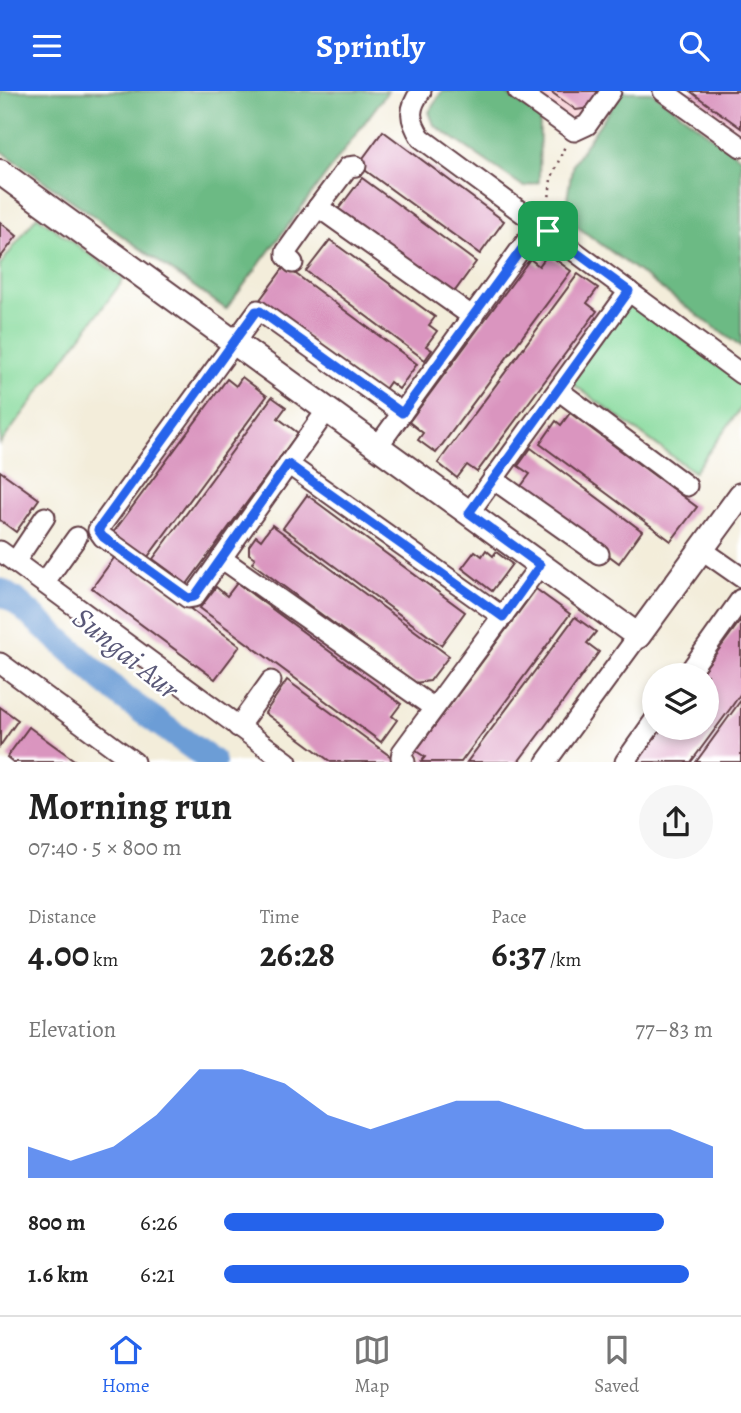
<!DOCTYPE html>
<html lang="en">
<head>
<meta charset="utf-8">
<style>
  :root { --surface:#fff; --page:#f6f6f6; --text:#222; --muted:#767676; --line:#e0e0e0; --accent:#2563eb }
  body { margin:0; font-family:Alegreya,serif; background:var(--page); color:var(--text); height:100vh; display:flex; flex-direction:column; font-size:26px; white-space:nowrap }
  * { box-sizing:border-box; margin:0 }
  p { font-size:23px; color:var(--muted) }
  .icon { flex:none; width:38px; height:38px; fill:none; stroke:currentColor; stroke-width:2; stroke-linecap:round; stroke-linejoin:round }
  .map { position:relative; height:671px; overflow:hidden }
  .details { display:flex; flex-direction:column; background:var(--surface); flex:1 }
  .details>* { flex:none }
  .tools { position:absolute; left:642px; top:572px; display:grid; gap:14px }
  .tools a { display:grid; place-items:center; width:77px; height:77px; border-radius:50%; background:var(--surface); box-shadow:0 4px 10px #0003; font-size:35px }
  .pin { position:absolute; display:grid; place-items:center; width:60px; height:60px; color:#fff; margin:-30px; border-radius:14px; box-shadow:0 4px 10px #0006 }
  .round { display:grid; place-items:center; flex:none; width:74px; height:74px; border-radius:37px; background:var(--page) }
  .overview { display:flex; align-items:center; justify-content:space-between; height:119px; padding:0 28px }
  h1 { font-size:38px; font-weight:700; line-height:52px }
  .figures { display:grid; grid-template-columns:repeat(3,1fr); gap:10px; height:119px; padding:7px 28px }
  .figures div { display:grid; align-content:center }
  .figures b { font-size:35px; font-weight:700 }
  .figures small { font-size:19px; font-weight:400 }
  .figures p { font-size:19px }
  .chart { height:196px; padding:14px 28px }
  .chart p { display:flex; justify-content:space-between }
  .chart svg { width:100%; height:126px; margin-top:7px; fill:var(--accent); opacity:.7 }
  ul { padding:0 28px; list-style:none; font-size:23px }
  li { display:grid; grid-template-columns:112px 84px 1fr; align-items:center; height:52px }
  li i { height:18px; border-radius:9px; background:var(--accent) }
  header { display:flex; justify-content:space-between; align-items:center; height:91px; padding:0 28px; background:var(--accent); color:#fff; font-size:32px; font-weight:700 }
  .tabs { display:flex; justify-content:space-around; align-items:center; height:98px; border-top:2px solid var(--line); background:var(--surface); font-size:19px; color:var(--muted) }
  .tabs a { display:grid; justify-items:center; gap:4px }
  .tabs .on { color:var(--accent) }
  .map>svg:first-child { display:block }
  .built { fill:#f7cfd4 }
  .green { fill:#86da9c; stroke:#687c64; stroke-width:2 }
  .forest { fill:#6cba84; stroke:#5b6c58; stroke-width:2 }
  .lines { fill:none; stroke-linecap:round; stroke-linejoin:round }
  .river { stroke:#6c9dd6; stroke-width:26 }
  .building { fill:#da95bf }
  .minor-casing { stroke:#633e45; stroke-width:23 }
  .major-casing { stroke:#633e45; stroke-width:28 }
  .path { stroke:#633e45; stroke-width:2.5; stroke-dasharray:2 5; stroke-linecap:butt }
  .minor { stroke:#fff; stroke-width:19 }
  .major { stroke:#fff; stroke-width:24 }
  .route-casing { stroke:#fff; stroke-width:14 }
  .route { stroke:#2563eb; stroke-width:9 }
  .labels { text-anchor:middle; stroke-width:5; stroke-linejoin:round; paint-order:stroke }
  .water-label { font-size:30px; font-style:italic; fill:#595878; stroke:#fff }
</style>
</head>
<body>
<header><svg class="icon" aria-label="menu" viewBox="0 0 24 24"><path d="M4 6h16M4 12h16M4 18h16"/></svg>Sprintly<svg class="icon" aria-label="search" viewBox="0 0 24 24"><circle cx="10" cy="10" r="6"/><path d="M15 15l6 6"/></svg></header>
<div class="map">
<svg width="741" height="671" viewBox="0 0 741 671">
  <rect width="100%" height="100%" fill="#fff"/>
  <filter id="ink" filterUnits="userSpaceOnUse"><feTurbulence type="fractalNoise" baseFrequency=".0143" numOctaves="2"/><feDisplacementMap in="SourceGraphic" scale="14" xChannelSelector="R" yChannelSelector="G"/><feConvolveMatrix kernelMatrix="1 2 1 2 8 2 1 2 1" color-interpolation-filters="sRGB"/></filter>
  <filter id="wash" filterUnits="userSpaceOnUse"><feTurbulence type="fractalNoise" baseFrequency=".00686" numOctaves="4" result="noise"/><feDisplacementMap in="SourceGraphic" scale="28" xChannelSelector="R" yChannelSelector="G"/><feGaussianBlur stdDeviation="1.57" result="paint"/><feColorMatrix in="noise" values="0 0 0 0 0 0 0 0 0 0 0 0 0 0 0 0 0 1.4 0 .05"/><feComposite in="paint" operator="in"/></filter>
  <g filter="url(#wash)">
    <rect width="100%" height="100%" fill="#f3edda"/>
    <g class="built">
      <polygon points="527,0 604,0 582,29 573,33"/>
      <polygon points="676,0 741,0 741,47"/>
    </g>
    <g class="green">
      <polygon points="37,125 124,188 0,353 0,174"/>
      <polygon points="629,208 741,290 741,317 694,381 569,290"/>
    </g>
    <g class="forest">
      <polygon points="0,0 388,0 226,218 0,59"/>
      <polygon points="442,0 503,0 540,27 539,91 524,96 434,34 429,21"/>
      <polygon points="622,1 652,1 741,67 741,256 564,126 573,72"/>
    </g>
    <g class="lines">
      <polyline class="river" points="0,500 17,511 124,607 213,671"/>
    </g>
    <g id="blocks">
      <g class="building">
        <polygon points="550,0 603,0 590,17 576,19"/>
        <polygon points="690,0 741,0 741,37 713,17"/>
        <polygon points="383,40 504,130 480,163 358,74"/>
        <polygon points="362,87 476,171 452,204 337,120"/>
        <polygon points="0,131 17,145 0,167"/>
        <polygon points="330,149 435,226 429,234 437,240 426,255 432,259 425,269 306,180"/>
        <polygon points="548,163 571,180 436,362 418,349 423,342 409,331 530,168 539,175"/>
        <polygon points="285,175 417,273 399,298 390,291 383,301 259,210"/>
        <polygon points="578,183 598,197 587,212 597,220 477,381 467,374 457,387 438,372"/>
        <polygon points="242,286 267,305 144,471 110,446 227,288 236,295"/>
        <polygon points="272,306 286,316 278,327 298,342 187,493 153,468"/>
        <polygon points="570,322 697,416 671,450 540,353 556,330 561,334"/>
        <polygon points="531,357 642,440 619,472 519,398 530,383 518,375"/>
        <polygon points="0,380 39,408 16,441 0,429"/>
        <polygon points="307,404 465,521 441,554 283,437"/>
        <polygon points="272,434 449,565 430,590 414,592 252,472 255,467 249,463 249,455 256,445 261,449"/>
        <polygon points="486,459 493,465 496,461 512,473 492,500 462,477 475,460 482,465"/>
        <polygon points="117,463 240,555 215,588 92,497"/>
        <polygon points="237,492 401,613 392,625 397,629 381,651 200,517 216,496 227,505"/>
        <polygon points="536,498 570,523 461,671 421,671 425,666 416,660"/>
        <polygon points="575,526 596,541 587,552 599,561 560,615 518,671 467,671"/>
        <polygon points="741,529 741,602 730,618 691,671 637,671 662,637 707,637 707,584 700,584"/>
        <polygon points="287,589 398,671 331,671 265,622"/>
        <polygon points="741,609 741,671 696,671 728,627"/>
        <polygon points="0,616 18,629 0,655"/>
        <polygon points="29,636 52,653 77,671 13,671 7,666"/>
      </g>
    </g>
  </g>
  <g filter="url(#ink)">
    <use href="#blocks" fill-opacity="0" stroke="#633e45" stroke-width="2"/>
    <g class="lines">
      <g class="minor-casing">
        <g id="minor">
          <path d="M421,0C408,18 409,28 421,47L741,283"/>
          <polyline points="518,0 574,40 587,34 611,0"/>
          <polyline points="663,0 741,56"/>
          <polyline points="356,75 348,76 318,116 473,226"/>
          <polyline points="293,172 286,165 286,161 318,116"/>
          <polyline points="558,299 687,395"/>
          <polyline points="327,319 194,506 188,507 103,446 98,439 258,219 402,322"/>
          <polyline points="378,355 539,133"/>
          <polyline points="288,373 503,526"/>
          <polyline points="493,388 599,463"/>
          <polyline points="469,422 629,200"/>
          <polyline points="701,458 741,486"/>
          <polyline points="0,460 287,671"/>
          <polyline points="221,467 434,617"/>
          <polyline points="15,471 45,426"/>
          <polyline points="44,492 77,446"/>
          <polyline points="0,572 134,671"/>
          <polyline points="687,584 741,508"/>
          <polyline points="238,636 271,590"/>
          <polyline points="405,671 401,666 402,661 540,474"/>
          <polyline points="546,671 638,545"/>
          <polyline points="625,671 654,630"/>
        </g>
      </g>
      <g class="major-casing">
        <polyline id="major" points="0,81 638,545 741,404"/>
      </g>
      <polyline class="path" points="548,119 551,88 565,55"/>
      <use href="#minor" class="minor"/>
      <use href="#major" class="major"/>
    </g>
  </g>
  <g class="lines" filter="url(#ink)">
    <g class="route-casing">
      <polygon id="route" points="539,134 629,200 469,422 540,474 503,526 288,373 194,506 188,507 103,446 98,439 256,220 260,220 402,322"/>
    </g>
    <use href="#route" class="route"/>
  </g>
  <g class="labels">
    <g class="water-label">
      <text transform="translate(126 562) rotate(39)" y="10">Sungai Aur</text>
    </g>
  </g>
</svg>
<div class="tools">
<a><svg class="icon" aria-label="layers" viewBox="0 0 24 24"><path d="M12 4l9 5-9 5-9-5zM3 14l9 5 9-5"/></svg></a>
</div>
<div class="pin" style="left:548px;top:140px;background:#1e9e55"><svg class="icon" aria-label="arrive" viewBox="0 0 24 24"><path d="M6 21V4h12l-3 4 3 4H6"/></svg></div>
</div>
<section class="details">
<div class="overview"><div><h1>Morning run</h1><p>07:40 · 5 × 800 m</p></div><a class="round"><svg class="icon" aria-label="share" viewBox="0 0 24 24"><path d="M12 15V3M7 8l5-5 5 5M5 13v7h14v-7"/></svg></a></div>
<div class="figures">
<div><p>Distance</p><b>4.00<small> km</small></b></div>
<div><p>Time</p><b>26:28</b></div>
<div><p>Pace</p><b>6:37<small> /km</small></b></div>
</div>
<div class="chart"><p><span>Elevation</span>77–83 m</p>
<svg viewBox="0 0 160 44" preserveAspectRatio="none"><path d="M0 44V33L10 38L20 33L30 22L40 6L50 6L60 11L70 22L80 27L90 22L100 17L110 17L120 22L130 27L140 27L150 27L160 33V44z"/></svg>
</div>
<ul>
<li><b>800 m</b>6:26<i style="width:90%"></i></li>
<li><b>1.6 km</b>6:21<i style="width:95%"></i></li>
</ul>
</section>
<nav class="tabs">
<a class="on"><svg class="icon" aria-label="home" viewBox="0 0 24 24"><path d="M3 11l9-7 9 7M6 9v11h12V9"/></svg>Home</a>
<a><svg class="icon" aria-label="map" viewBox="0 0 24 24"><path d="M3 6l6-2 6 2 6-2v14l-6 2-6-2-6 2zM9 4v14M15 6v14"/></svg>Map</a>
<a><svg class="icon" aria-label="saved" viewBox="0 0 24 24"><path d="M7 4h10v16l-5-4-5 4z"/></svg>Saved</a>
</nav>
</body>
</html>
